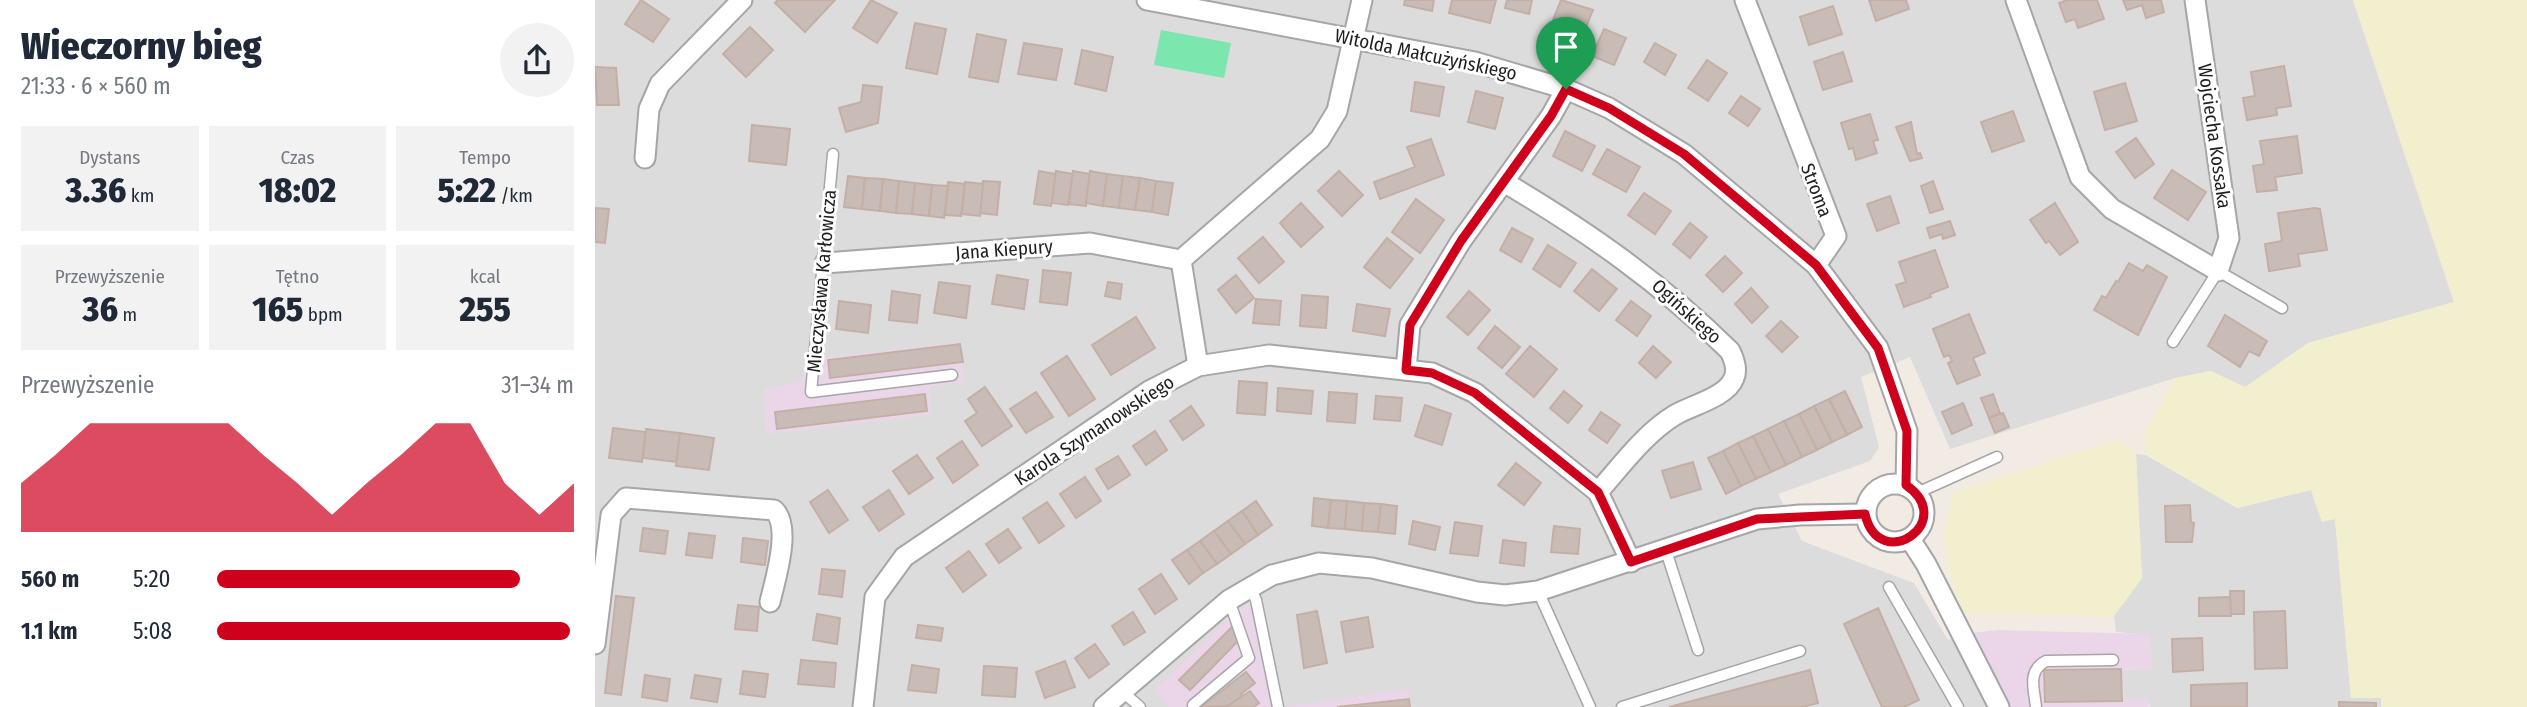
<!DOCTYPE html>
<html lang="pl">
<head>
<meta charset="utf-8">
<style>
  :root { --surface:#fff; --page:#f2f2f3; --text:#1f2937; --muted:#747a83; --accent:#ce001c }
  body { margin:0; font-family:"Fira Sans Condensed",sans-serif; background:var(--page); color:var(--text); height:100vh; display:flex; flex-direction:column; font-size:26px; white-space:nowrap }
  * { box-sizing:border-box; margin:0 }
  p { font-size:23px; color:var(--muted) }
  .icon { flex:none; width:38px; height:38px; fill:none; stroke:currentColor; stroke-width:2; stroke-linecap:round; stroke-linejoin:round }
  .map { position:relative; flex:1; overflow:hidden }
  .side { display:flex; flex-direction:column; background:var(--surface); width:595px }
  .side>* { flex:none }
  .pin { position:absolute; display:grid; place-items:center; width:60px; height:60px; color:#fff; margin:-72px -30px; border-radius:50% 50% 50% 0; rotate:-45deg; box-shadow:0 0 7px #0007 }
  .pin .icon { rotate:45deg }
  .round { display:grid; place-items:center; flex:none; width:74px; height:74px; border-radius:37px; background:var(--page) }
  .head { display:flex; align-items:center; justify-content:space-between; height:119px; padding:0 21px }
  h1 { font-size:38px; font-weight:800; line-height:52px }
  .stats { display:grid; grid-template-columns:repeat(3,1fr); gap:10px; height:119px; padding:7px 21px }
  .stats div { display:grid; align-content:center; border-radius:0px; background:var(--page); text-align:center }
  .stats b { font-size:35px; font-weight:800 }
  .stats small { font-size:19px; font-weight:400 }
  .stats p { font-size:19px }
  .chart { height:196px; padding:14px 21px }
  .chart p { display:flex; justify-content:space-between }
  .chart svg { width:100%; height:126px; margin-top:7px; fill:var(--accent); opacity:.7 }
  ul { padding:0 21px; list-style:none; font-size:23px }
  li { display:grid; grid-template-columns:112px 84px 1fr; align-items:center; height:52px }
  li i { height:18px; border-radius:9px; background:var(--accent) }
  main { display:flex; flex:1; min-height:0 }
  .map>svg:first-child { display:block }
  .residential { fill:#dddcdc }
  .industrial { fill:#ebd6e9 }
  .farmland { fill:#f1efce }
  .pitch { fill:#7be7af }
  .building { fill:#c9bcb7; stroke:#c4afa5; stroke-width:2 }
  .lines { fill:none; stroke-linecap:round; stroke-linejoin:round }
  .service-casing { stroke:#a6a6a6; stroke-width:13 }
  .minor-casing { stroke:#a6a6a6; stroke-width:23 }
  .service { stroke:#fff; stroke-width:10 }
  .minor { stroke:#fff; stroke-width:19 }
  .route-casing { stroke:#fff; stroke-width:14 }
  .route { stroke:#ce001c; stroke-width:9 }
  .labels { text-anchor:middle; stroke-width:6; stroke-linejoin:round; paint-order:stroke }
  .street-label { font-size:19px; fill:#1f1f1f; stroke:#fff }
</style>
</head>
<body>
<main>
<section class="side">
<div class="head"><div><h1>Wieczorny bieg</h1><p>21:33 · 6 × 560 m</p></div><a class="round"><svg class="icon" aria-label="share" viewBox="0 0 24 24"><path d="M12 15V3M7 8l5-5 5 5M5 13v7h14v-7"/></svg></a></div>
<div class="stats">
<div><p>Dystans</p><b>3.36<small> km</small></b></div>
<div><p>Czas</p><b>18:02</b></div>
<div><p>Tempo</p><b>5:22<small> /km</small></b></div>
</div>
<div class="stats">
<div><p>Przewyższenie</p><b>36<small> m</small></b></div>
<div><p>Tętno</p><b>165<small> bpm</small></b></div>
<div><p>kcal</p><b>255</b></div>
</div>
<div class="chart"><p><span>Przewyższenie</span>31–34 m</p>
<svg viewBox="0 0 160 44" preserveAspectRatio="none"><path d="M0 44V27L10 17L20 6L30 6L40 6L50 6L60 6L70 17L80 27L90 38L100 27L110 17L120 6L130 6L140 27L150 38L160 27V44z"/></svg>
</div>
<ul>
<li><b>560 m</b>5:20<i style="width:85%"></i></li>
<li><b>1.1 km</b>5:08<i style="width:99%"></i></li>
</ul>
</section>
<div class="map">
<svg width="1932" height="707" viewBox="0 0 1932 707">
  <rect width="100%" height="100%" fill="#f1ebe4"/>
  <g class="residential">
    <polygon points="0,0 1758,0 1859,302 1713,343 1650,388 1616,371 1580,378 1355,449 1315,357 1266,377 1284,447 1275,461 1183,494 1207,541 1319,583 1353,640 1376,633 1416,707 0,707"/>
    <polygon points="1541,454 1551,455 1642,508 1716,490 1727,522 1740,518 1756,698 1786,698 1786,707 1555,707 1555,704 1529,699 1527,670 1557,668 1554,635 1521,632 1519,616 1547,578"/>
  </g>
  <g class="industrial">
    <polygon points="364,342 369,382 335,387 334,415 172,434 169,390 207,381 211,360"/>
    <polygon points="655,604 676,707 573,707 559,691 643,608"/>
    <polygon points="1403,630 1554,634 1557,668 1527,670 1529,699 1550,699 1555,707 1416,707 1376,633"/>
    <polygon points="813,689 815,707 690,707"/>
  </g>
  <g class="farmland">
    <polygon points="1758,0 1932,0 1932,707 1786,707 1786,698 1756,698 1740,519 1727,522 1716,490 1642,508 1551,455 1549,434 1580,378 1616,371 1650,387 1713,343 1859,302"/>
    <polygon points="1524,439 1541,454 1547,578 1519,616 1369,613 1355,575 1349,534 1358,493"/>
  </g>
  <polygon class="pitch" points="566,30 636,43 629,78 559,65"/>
  <g class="building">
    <polygon points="46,0 74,19 58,42 30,24"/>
    <polygon points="183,0 240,0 210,32 180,3"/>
    <polygon points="276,0 302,13 282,43 258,28"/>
    <polygon points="810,0 839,0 837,11 809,5"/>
    <polygon points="857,0 901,0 895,23 854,13"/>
    <polygon points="912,0 937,0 934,14 910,8"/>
    <polygon points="966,0 998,10 989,32 958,20"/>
    <polygon points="1274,0 1311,0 1314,9 1281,21"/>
    <polygon points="1472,0 1502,0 1509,19 1483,28 1480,19 1471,22 1464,3"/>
    <polygon points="1528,0 1566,0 1569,12 1551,18 1547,5 1532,10"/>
    <polygon points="1238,6 1247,34 1214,45 1205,17"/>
    <polygon points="320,23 351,29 342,74 311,68"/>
    <polygon points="155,27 178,50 151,77 128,54"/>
    <polygon points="1009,29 1031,38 1019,65 997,56"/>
    <polygon points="382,34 411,40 403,82 374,77"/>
    <polygon points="429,43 467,49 461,80 423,74"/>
    <polygon points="1060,43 1081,55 1070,75 1049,62"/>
    <polygon points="487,50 518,57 511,91 480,84"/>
    <polygon points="1248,52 1257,81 1228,90 1219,62"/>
    <polygon points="1112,60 1132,73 1113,101 1093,88"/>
    <polygon points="1689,66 1696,106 1681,108 1682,115 1652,120 1648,98 1660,96 1656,72"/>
    <polygon points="0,67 21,68 24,105 2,105"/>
    <polygon points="820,82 849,87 844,116 816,111"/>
    <polygon points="1530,83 1542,121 1510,130 1499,92"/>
    <polygon points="268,85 287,87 283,123 251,132 244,108 266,102"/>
    <polygon points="881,91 908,98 900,129 873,122"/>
    <polygon points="1146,96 1165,109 1153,126 1134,113"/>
    <polygon points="1418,111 1429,141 1397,152 1386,122"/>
    <polygon points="1275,114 1283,140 1278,141 1282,153 1261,160 1258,148 1254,149 1246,123"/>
    <polygon points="1316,122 1322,154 1325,153 1327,158 1315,161 1301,127"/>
    <polygon points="157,125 195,129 191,165 154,161"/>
    <polygon points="970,131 1000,146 987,171 958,156"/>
    <polygon points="1702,136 1707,173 1680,177 1682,190 1662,192 1658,166 1669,164 1665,141"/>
    <polygon points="1541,138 1559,164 1540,178 1521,152"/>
    <polygon points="836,139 849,175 785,199 779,182 820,167 812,147"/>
    <polygon points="1012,149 1045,167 1031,192 998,174"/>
    <polygon points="1577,170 1611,192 1593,220 1559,198"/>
    <polygon points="444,171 461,174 456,206 439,204"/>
    <polygon points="461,171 478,174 473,205 457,203"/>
    <polygon points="478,171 495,174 491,206 474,204"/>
    <polygon points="495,171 512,174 508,206 491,203"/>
    <polygon points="744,171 768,195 747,216 723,191"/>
    <polygon points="512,174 528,176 524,208 508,206"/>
    <polygon points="253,176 270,178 267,209 249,207"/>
    <polygon points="528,176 545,178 540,210 524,208"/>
    <polygon points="270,178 288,179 285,211 267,209"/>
    <polygon points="545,178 561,181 557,212 540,210"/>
    <polygon points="288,179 304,181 301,213 285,211"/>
    <polygon points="304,181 320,183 317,214 301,213"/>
    <polygon points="388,181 405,182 402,215 385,213"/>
    <polygon points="561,181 578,183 573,215 557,212"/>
    <polygon points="1338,181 1348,209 1335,213 1326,186"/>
    <polygon points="353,182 370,184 366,216 350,215"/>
    <polygon points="370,182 388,184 385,216 367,214"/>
    <polygon points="320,183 337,185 334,216 317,214"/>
    <polygon points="337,185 353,186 349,218 334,216"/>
    <polygon points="1049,193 1076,211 1060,234 1033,215"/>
    <polygon points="1295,196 1304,223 1282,231 1272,204"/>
    <polygon points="821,199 849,220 825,253 797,232"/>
    <polygon points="706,203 728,227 706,247 685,223"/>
    <polygon points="1460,203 1483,242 1465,255 1454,241 1451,243 1435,220"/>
    <polygon points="0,208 14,209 10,243 0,242"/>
    <polygon points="1720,208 1725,209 1732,250 1703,254 1705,266 1674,271 1670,244 1687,241 1683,213"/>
    <polygon points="1355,221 1360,235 1348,239 1347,234 1335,238 1332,228"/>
    <polygon points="1095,223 1112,237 1095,258 1078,244"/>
    <polygon points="917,228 938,239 926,262 905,250"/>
    <polygon points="668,237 689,262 664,283 643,258"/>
    <polygon points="792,238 818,259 795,288 769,267"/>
    <polygon points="953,245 981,263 965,287 938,269"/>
    <polygon points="1340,250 1353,287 1335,294 1336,297 1309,307 1301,285 1311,282 1304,262"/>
    <polygon points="1130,256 1147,273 1128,292 1111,275"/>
    <polygon points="1534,263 1548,271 1552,265 1572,277 1543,335 1499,310 1507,296 1511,298 1521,281 1523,282"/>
    <polygon points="997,269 1022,289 1004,311 979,291"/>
    <polygon points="448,270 476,273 472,305 445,302"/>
    <polygon points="402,275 433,280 429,309 397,304"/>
    <polygon points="641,275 659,298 641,313 623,290"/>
    <polygon points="344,282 375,286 371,318 339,313"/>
    <polygon points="513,282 527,284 525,299 510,296"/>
    <polygon points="1156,288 1173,307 1157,323 1140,304"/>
    <polygon points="297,291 325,295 322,323 294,320"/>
    <polygon points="874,291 895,310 873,335 852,317"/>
    <polygon points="707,295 733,297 731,328 705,326"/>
    <polygon points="661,299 686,301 684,325 658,323"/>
    <polygon points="244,301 276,305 273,333 241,329"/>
    <polygon points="1036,301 1056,316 1042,336 1021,320"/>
    <polygon points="762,304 795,309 790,336 758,331"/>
    <polygon points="1374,314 1390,353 1378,358 1385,375 1362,384 1353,363 1357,361 1354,355 1349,357 1338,329"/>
    <polygon points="1630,315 1672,341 1664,356 1654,351 1645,367 1613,346"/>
    <polygon points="541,317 560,348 516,375 497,345"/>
    <polygon points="1186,321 1203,337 1187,352 1171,336"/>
    <polygon points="900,326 925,347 907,368 883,348"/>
    <polygon points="365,344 368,362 235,378 233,360"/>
    <polygon points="935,346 962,369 939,397 911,374"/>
    <polygon points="1058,346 1076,362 1061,378 1044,363"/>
    <polygon points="472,356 500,399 474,416 446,373"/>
    <polygon points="644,381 672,383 670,415 642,413"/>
    <polygon points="390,387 417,426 387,446 370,421 382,413 373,399"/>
    <polygon points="683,388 718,391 716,414 682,411"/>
    <polygon points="969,391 987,406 973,423 955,408"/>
    <polygon points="1250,391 1267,427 1252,435 1234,399"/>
    <polygon points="441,392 458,417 431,433 415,409"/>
    <polygon points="734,392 762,394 760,423 732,421"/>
    <polygon points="330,394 332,411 182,429 180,412"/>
    <polygon points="1398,394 1405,413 1394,418 1386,398"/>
    <polygon points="781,396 807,398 805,421 779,419"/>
    <polygon points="1234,399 1252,435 1237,442 1219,406"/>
    <polygon points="1368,403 1377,425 1357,434 1347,412"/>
    <polygon points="830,405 856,414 847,445 820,436"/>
    <polygon points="596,406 609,425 588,440 575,421"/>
    <polygon points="1219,406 1237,442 1222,450 1204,414"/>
    <polygon points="1006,412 1025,425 1012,443 994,430"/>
    <polygon points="1408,413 1414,427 1400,433 1394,418"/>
    <polygon points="1204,414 1222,450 1207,457 1189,421"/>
    <polygon points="1189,421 1207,457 1191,465 1173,429"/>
    <polygon points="18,428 51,432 47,462 14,458"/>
    <polygon points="51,429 85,433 81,462 48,458"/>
    <polygon points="1173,429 1191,465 1176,472 1158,436"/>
    <polygon points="560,431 572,450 551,465 538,446"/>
    <polygon points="85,433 119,438 114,470 81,466"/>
    <polygon points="1158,436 1176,472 1161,479 1143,443"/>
    <polygon points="367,441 383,465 358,483 342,458"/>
    <polygon points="1143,443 1161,479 1146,486 1128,451"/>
    <polygon points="1128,451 1146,486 1131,494 1113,458"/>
    <polygon points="322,455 338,478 314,494 298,471"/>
    <polygon points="523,456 535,475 513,489 501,469"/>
    <polygon points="1098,462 1106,489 1076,498 1067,471"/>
    <polygon points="921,463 946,483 929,505 903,485"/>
    <polygon points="490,477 506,501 481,518 465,494"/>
    <polygon points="233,490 253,520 234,533 215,502"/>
    <polygon points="294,490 309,514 284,531 268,507"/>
    <polygon points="719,498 736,500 733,528 717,526"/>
    <polygon points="736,500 752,501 750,529 733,528"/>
    <polygon points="661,501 677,525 663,535 647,511"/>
    <polygon points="752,501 769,503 767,531 750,529"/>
    <polygon points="452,502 469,526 444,543 428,518"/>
    <polygon points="769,503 786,504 783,532 767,531"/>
    <polygon points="786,504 802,506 800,534 783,532"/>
    <polygon points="1595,505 1596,522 1599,523 1597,542 1571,542 1570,506"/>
    <polygon points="647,511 663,535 650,544 633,521"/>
    <polygon points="633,521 650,544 636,554 619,531"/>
    <polygon points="818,521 845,527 840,550 814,544"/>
    <polygon points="860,522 887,526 883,556 855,553"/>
    <polygon points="959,526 985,529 983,554 956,552"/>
    <polygon points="48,528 73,531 70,554 45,551"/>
    <polygon points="413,529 426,548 404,563 391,544"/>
    <polygon points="619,531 636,554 622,564 605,541"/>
    <polygon points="94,533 120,536 117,558 91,555"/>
    <polygon points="148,538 173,541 170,565 146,562"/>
    <polygon points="908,540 931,543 929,566 905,563"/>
    <polygon points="605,541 622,564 608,573 592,550"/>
    <polygon points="592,550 608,573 594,584 577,560"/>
    <polygon points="374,551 391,575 368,592 351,568"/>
    <polygon points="227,569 250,571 247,597 224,594"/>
    <polygon points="566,574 582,599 560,614 544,589"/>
    <polygon points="1635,591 1649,591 1649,614 1636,614"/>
    <polygon points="21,596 39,598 26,695 10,693"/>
    <polygon points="1635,597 1636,616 1604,616 1604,598"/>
    <polygon points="143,605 164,607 162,631 140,629"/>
    <polygon points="1283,608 1324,700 1309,707 1287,707 1249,624"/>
    <polygon points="722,611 732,663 709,668 702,615"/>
    <polygon points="1690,611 1692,668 1660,669 1659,612"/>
    <polygon points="538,612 550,632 529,645 517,626"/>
    <polygon points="222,614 245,618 242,644 218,640"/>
    <polygon points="773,617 778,647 751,652 746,622"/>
    <polygon points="323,625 348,628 346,641 321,638"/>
    <polygon points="639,625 649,635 595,690 584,680"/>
    <polygon points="1607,638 1608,670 1578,672 1577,639"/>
    <polygon points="500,644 514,664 494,678 480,658"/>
    <polygon points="206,660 241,663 239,687 203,684"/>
    <polygon points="470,661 480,687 450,698 441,672"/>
    <polygon points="317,665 344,669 341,693 313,690"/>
    <polygon points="389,666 422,668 420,697 387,695"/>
    <polygon points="1526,669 1527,701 1450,702 1449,670"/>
    <polygon points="1215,670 1223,703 1207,707 1074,707"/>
    <polygon points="148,671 173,674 170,697 145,694"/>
    <polygon points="651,672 660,683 646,694 648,696 635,706 606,707"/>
    <polygon points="50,675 75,679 72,701 47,697"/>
    <polygon points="100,675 126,679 122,702 96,698"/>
    <polygon points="1652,683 1652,707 1596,707 1596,685"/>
    <polygon points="655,691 664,703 659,707 631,707"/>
    <polygon points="814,699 815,707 742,707"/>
    <polygon points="1744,702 1781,703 1781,707 1744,707"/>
  </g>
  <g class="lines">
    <g class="service-casing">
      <g id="service">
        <polyline points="238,154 216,392 357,375"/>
        <polyline points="1578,342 1623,271 1687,308"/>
        <polyline points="1322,493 1402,457"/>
        <polyline points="1071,551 1103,650"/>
        <polyline points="655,586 661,600 683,707"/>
        <polyline points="1294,587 1363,707"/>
        <polyline points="943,591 995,707"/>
        <polyline points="528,692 545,707"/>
        <polyline points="598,705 654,658 634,600"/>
        <polyline points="1027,707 1205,651"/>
        <path d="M1441,707C1439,688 1432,671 1451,661L1518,660"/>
      </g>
    </g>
    <g class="minor-casing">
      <g id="minor">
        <polyline points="552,0 880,62 971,89 1014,108 1089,154 1221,265"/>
        <polyline points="1150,0 1241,236 1221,265 1283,348 1312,431 1311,485"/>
        <polyline points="1421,0 1485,177 1517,209 1623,271 1634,238 1600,0"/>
        <polyline points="50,158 54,109 65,84 147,0"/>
        <path d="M909,182C993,232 1065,282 1135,351C1139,359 1143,369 1139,378C1132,397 1097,405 1080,415C1050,433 1026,466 1003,492"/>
        <polyline points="586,260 725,139 742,111 767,0"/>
        <polyline points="586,260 603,366"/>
        <polyline points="230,263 495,243 586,260"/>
        <polyline points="811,370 815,325 866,241 956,116 971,89"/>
        <circle cx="1300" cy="513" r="29"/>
        <polyline points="1315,539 1331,564 1404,707"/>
        <path d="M0,644L16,515L31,498L179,510C197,527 180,580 175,602"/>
        <polyline points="268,707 280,597 309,557 554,391 603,366 674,355 837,373 880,393 1003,492 1036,562"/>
        <polyline points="509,707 634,600 677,575 724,563 777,568 882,592 910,595 943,591 1162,519 1205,515 1270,514"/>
      </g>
    </g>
    <use href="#service" class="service"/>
    <use href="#minor" class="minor"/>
  </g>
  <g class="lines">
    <g class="route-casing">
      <path id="route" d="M971,89L1014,108L1089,154L1221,265L1283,348L1312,431L1311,485C1364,522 1284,575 1270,514L1162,519L1036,562L1003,492L880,393L837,373L811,370L815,325L866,241L956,116Z"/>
    </g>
    <use href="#route" class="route"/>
  </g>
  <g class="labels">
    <g class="street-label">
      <text transform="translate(831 54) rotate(12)" y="7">Witolda Małcużyńskiego</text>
      <text transform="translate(1620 136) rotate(82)" y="7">Wojciecha Kossaka</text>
      <text transform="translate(1222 190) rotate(69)" y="7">Stroma</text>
      <text transform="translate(409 249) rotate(-4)" y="7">Jana Kiepury</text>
      <text transform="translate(226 281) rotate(-85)" y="7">Mieczysława Karłowicza</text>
      <text transform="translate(1092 311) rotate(42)" y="7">Ogińskiego</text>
      <text transform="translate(499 430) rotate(-33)" y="7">Karola Szymanowskiego</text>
    </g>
  </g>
</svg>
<div class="pin" style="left:971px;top:89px;background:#1e9e55"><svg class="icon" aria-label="arrive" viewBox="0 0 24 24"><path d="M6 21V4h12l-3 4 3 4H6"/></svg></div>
</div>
</main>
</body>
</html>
